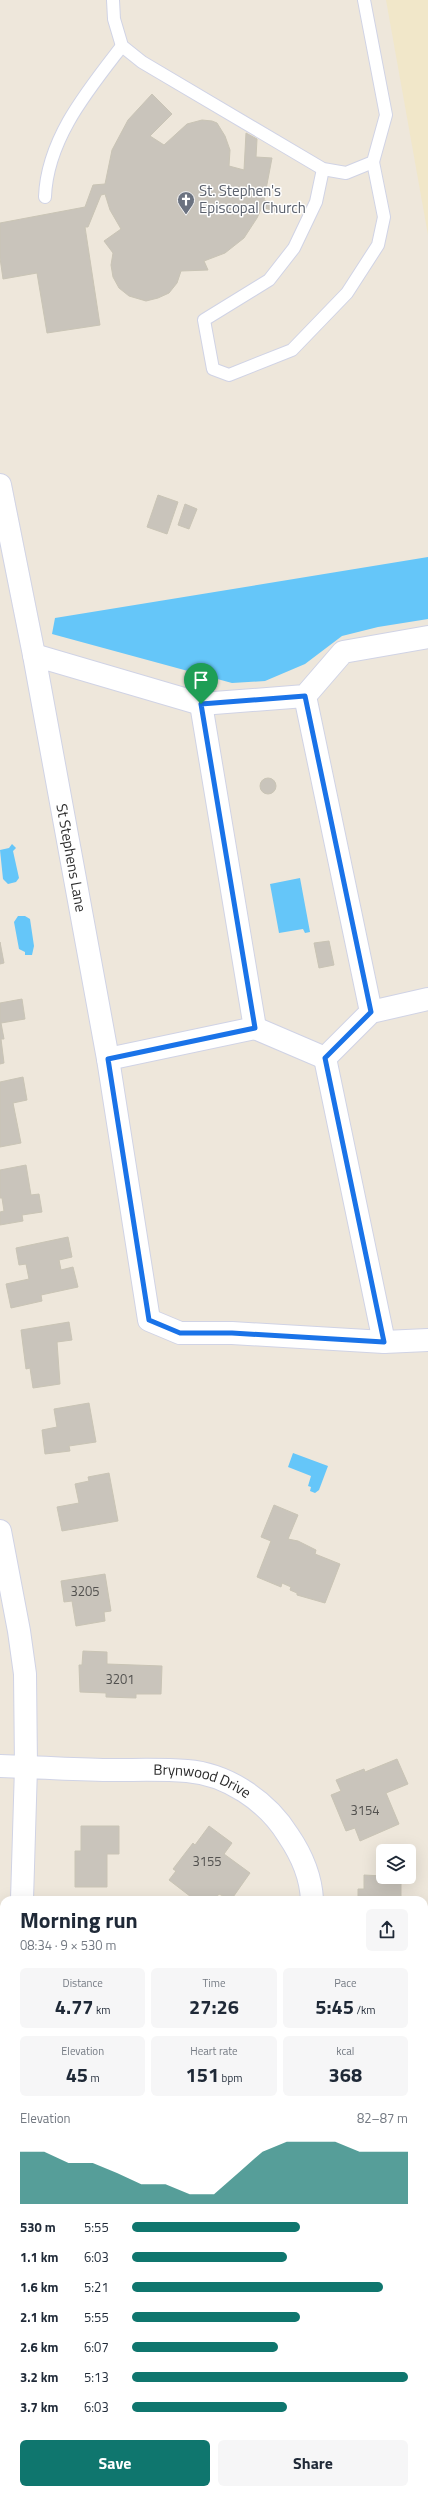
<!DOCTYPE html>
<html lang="en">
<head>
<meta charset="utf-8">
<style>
  :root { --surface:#fff; --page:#f6f6f7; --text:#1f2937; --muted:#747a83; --accent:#0f766e }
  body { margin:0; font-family:"Titillium Web",sans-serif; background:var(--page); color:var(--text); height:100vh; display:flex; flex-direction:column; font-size:15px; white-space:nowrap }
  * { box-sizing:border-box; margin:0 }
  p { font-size:13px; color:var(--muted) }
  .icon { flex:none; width:22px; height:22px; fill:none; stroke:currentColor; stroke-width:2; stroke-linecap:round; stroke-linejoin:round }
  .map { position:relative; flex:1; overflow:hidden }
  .panel { position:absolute; left:0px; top:1896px; width:428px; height:598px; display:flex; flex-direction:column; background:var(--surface); border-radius:12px 12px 0 0; box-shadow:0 4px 16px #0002 }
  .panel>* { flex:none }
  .tools { position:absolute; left:376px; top:1844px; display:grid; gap:8px }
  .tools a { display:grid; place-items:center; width:40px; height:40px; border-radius:6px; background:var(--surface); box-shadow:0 4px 16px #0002; font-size:20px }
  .pin { position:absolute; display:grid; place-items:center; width:34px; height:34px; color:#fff; margin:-41px -17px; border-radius:50% 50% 50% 0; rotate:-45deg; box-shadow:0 0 4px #0007 }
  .pin .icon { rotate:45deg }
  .round { display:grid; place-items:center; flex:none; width:42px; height:42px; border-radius:6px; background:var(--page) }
  .summary { display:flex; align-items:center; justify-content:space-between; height:68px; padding:0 20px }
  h1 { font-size:22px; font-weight:700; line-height:30px }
  .figures { display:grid; grid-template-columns:repeat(3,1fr); gap:6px; height:68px; padding:4px 20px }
  .figures div { display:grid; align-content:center; border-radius:6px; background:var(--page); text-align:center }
  .figures b { font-size:20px; font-weight:700 }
  .figures small { font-size:11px; font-weight:400 }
  .figures p { font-size:11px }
  .chart { height:112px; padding:8px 20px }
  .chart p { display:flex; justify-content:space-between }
  .chart svg { width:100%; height:72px; margin-top:4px; fill:var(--accent); opacity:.7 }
  .button { display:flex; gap:8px; margin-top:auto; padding:8px 20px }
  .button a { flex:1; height:46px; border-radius:6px; background:var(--accent); color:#fff; font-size:16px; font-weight:700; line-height:46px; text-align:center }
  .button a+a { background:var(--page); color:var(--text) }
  ul { padding:0 20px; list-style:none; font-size:13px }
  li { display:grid; grid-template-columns:64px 48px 1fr; align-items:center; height:30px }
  li i { height:10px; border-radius:5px; background:var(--accent) }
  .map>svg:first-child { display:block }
  .education { fill:#f1e7c9 }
  .water { fill:#65c6f9 }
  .building { fill:#c9c4bb; stroke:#c9c4b5 }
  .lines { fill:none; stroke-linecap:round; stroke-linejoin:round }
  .lane-casing { stroke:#d0d3e5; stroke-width:14 }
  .street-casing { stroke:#d0d3e5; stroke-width:24 }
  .lane { stroke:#fff; stroke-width:12 }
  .street { stroke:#fff; stroke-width:22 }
  .route-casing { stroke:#fff; stroke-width:8 }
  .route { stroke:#1a73e8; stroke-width:5 }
  .labels { text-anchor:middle; stroke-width:3; stroke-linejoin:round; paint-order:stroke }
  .number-label { font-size:13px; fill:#52514f }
  .worship-label { font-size:15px; fill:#5b616d; stroke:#fff; text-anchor:start }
  .street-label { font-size:15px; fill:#2b2b2b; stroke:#fff }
</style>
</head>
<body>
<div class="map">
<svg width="428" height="2494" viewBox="0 0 428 2494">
  <rect width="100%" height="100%" fill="#eee7db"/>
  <polygon class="education" points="386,0 428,0 428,235"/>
  <g class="water">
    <polygon points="428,557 428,619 378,627 342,636 305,664 265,681 232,683 52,634 55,618"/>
    <polygon points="12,844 16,848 13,851 19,878 16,882 8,884 3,879 0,850 9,848"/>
    <polygon points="300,878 310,932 305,933 303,929 279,933 270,884"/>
    <polygon points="18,916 25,916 30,919 34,946 32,955 25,955 25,952 19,949 14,922"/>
    <polygon points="293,1453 328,1466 319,1490 315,1493 310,1491 311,1487 308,1486 311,1476 288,1467"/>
  </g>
  <g class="building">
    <polygon points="152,94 172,114 150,136 164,145 187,124 202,120 212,121 217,123 225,136 230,150 229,166 244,170 246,133 257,139 256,157 272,158 264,200 279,206 277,212 262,207 257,218 244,238 225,253 204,261 208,270 181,271 177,283 169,293 158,298 146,301 129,296 119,288 113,277 111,265 113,253 104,241 121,229 110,210 105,194 101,195 88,227 85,227 100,325 47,333 37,273 3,279 0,258 0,223 85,207 93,185 105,184 112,150 128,120"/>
    <polygon points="158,495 178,502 167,534 147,527"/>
    <polygon points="185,504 197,509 189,529 178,525"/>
    <circle cx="268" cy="786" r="8"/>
    <polygon points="329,941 334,965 319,968 314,943"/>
    <polygon points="0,942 4,963 0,964"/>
    <polygon points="22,999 25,1019 1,1023 4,1039 1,1039 4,1063 0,1064 0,1003"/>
    <polygon points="23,1077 27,1100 13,1103 21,1143 0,1147 0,1082"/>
    <polygon points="26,1165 31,1195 39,1194 42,1212 22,1215 23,1221 0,1225 0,1212 4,1211 2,1198 0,1198 0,1170"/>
    <polygon points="68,1237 72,1257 59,1260 61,1270 73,1267 78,1287 41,1295 42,1301 11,1308 6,1284 29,1279 26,1264 19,1265 16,1248"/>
    <polygon points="69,1322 72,1340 57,1342 60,1384 33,1388 30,1368 26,1369 21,1330"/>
    <polygon points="89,1403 96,1442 69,1446 70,1451 45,1454 42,1430 57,1427 54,1409"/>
    <polygon points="109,1473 118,1521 62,1531 57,1507 79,1503 75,1484 89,1481 88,1477"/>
    <polygon points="274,1505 298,1515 288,1539 298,1541 316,1550 315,1554 340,1564 325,1603 297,1595 297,1593 290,1590 291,1587 282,1583 281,1587 257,1577 271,1541 261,1537"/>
    <polygon points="105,1574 111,1611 104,1612 105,1621 76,1626 72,1601 64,1602 61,1581"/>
    <polygon points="83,1651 107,1652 107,1664 162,1666 161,1694 136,1694 136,1698 106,1697 106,1693 80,1692 79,1665 82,1665"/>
    <polygon points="397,1759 408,1784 386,1793 399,1824 360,1841 355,1828 346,1831 331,1795 341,1791 336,1780 364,1769 365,1772"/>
    <polygon points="81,1826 119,1826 119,1854 107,1854 107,1887 75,1887 75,1851 81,1851"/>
    <polygon points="209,1826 232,1843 224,1854 250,1873 231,1900 219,1894 214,1900 209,1898 207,1900 195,1900 169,1880 176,1871 173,1869 193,1843 195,1845"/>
    <polygon points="364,1875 401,1877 401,1900 358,1899 358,1889 364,1889"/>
    <polygon points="424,2403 428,2403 428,2420 424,2419"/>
    <polygon points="424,2448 428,2449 428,2465 424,2465"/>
    <rect x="424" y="2465" width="4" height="13"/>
    <polygon points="162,2490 244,2490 244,2494 167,2494 162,2493"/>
  </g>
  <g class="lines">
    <g class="lane-casing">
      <g id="lane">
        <polyline points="113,0 114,19 122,46 142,62 323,169 346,173 373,162 386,115 364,0"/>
        <polyline points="323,169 316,202 294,248 269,280 204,320 213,369 229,375 292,350 347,293 378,245 384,217 373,162"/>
        <path d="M45,197C47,139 88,90 122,46"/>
      </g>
    </g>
    <g class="street-casing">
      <g id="street">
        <polyline points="0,485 34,655"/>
        <path id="s1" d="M428,637L343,652L305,696L201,704L34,655L108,1059L149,1320L180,1333H232L384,1342L325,1058L371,1012L428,999"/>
        <polyline points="305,696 371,1012"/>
        <polyline points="255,1028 325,1058"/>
        <polyline points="108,1059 255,1028 201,704"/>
        <polyline points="384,1342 428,1340"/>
        <polyline points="0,1531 19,1631 25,1674 26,1767 0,1766"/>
        <path id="s2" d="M22,1900L26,1767C55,1768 85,1770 114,1770C138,1770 163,1769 187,1771C227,1774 267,1801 288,1835C301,1854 311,1877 312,1900"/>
        <polyline points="0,2398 4,2404"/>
        <polyline points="64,2490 66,2494"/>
        <polyline points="276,2494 276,2490"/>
        <polyline points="381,2494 381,2490"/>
      </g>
    </g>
    <use href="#lane" class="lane"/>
    <use href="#street" class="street"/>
  </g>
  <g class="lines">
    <g class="route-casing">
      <polygon id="route" points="305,696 371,1012 325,1058 384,1342 232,1333 180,1333 149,1320 108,1059 255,1028 201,704"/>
    </g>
    <use href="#route" class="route"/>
  </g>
  <defs>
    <g id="church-pin" transform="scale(0.9)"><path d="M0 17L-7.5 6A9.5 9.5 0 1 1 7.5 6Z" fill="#6b7280" stroke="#fff"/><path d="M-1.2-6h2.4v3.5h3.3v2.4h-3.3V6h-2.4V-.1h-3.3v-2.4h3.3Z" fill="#fff"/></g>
  </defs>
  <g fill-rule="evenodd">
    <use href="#church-pin" x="186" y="200"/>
  </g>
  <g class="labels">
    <g class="number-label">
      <text x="85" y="1596">3205</text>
      <text x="120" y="1684">3201</text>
      <text x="365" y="1815">3154</text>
      <text x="207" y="1866">3155</text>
    </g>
    <g class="worship-label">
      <text x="199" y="196">St. Stephen's<tspan x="199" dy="17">Episcopal Church</tspan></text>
    </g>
    <g class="street-label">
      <text dy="5" stroke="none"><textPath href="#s1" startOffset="629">St Stephens Lane</textPath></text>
      <text dy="5" stroke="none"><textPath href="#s2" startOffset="311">Brynwood Drive</textPath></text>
    </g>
  </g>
</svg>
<div class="tools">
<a><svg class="icon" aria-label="layers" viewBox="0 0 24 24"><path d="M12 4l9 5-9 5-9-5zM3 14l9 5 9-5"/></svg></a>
</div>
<div class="pin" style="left:201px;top:704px;background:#1e9e55"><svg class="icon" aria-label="arrive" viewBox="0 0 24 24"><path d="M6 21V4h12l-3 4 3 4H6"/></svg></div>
<section class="panel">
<div class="summary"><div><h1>Morning run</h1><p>08:34 · 9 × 530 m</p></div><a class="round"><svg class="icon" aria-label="share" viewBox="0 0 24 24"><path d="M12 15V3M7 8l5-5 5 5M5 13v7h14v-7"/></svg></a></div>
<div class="figures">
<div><p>Distance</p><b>4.77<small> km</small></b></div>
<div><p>Time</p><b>27:26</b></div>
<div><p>Pace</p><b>5:45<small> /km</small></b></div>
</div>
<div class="figures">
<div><p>Elevation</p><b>45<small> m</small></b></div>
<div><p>Heart rate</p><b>151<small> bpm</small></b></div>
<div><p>kcal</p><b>368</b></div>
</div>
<div class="chart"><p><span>Elevation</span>82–87 m</p>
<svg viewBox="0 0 160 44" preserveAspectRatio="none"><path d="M0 44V12L10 12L20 19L30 19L40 25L50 32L60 32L70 38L80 38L90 25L100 12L110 6L120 6L130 6L140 12L150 12L160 12V44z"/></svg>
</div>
<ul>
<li><b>530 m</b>5:55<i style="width:61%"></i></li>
<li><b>1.1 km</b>6:03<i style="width:56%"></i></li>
<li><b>1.6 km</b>5:21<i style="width:91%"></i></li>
<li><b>2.1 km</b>5:55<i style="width:61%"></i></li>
<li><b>2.6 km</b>6:07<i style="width:53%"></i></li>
<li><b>3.2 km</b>5:13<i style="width:100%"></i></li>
<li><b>3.7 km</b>6:03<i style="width:56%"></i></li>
</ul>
<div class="button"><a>Save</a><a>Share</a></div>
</section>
</div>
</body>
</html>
